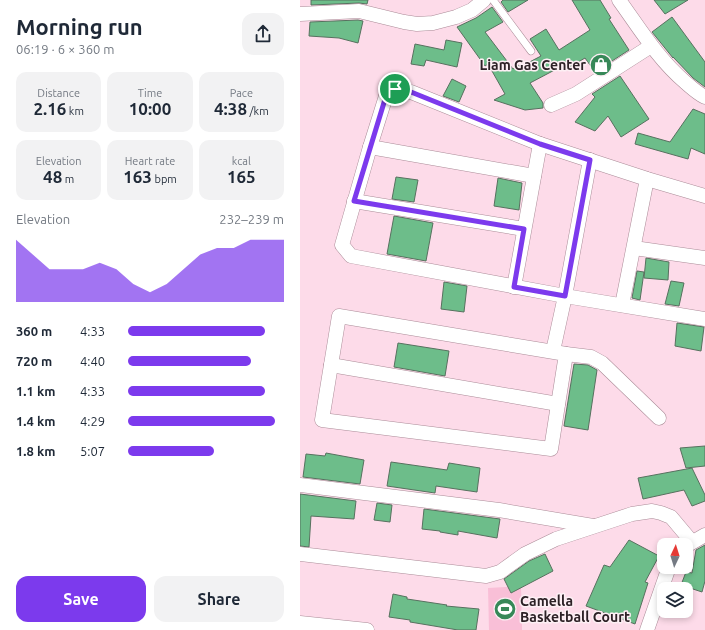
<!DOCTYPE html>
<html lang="en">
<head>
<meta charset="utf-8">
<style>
  :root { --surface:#fff; --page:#f2f2f3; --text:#1f2937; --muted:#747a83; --accent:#7c3aed }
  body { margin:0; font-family:Ubuntu,sans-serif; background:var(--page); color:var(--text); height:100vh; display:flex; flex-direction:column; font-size:15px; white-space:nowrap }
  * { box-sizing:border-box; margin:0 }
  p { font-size:13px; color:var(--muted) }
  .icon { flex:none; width:22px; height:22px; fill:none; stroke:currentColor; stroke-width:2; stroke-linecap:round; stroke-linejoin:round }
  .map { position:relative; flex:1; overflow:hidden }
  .sheet { display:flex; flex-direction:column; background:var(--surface); width:300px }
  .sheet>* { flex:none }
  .needle { width:26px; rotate:4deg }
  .controls { position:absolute; left:357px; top:538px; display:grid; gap:8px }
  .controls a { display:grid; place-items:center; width:36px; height:36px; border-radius:8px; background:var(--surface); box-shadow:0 2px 6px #0003; font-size:20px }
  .pin { position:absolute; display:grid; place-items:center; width:34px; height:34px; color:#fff; margin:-17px; border:2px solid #fff; border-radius:50%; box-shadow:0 1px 4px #0007 }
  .round { display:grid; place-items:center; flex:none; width:42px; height:42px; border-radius:12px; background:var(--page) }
  .head { display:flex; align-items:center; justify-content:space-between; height:68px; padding:0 16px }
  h1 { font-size:22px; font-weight:700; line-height:30px }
  .figures { display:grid; grid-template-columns:repeat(3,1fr); gap:6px; height:68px; padding:4px 16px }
  .figures div { display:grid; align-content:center; border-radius:10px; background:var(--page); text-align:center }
  .figures b { font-size:17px; font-weight:700 }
  .figures small { font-size:11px; font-weight:400 }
  .figures p { font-size:11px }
  .chart { height:112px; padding:8px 16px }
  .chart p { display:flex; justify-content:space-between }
  .chart svg { width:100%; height:72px; margin-top:4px; fill:var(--accent); opacity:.7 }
  .primary-button { display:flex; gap:8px; margin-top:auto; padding:8px 16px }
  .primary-button a { flex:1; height:46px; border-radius:12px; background:var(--accent); color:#fff; font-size:16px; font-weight:700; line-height:46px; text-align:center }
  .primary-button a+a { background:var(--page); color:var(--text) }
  ul { padding:0 16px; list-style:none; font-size:13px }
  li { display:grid; grid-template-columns:64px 48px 1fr; align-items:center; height:30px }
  li i { height:10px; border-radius:5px; background:var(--accent) }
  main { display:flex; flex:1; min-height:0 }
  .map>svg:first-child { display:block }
  .green { fill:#f9bfd7 }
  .building { fill:#6dbd8a; stroke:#57715f }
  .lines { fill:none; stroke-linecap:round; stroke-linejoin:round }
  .service-casing { stroke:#ab8c98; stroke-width:8 }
  .minor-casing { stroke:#ab8c98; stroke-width:15 }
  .service { stroke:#fff; stroke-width:7 }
  .minor { stroke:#fff; stroke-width:14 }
  .route-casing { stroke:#fff; stroke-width:8 }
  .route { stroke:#7c3aed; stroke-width:5 }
  .labels { text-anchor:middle; stroke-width:3; stroke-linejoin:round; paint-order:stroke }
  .poi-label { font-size:14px; font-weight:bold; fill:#2d2126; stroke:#fdeff4; text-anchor:end }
</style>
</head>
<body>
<main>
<section class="sheet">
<div class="head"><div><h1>Morning run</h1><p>06:19 · 6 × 360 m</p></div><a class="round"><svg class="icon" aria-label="share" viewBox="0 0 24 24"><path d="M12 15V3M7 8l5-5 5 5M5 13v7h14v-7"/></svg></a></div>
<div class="figures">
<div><p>Distance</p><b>2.16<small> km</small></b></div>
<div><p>Time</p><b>10:00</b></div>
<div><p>Pace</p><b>4:38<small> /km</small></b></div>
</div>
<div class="figures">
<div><p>Elevation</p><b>48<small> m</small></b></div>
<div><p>Heart rate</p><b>163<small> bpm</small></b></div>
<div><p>kcal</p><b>165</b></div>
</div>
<div class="chart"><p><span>Elevation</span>232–239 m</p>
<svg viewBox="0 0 160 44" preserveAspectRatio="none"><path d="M0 44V6L10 15L20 24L30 24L40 24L50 20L60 24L70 33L80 38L90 33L100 24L110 15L120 11L130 11L140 6L150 6L160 6V44z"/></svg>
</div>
<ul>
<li><b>360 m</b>4:33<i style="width:88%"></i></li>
<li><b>720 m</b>4:40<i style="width:79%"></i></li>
<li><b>1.1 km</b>4:33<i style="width:88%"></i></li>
<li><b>1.4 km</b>4:29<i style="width:94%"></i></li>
<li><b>1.8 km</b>5:07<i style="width:55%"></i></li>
</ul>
<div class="primary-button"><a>Save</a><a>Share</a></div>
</section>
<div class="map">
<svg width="405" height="630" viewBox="0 0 405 630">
  <rect width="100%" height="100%" fill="#fddbe9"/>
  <polygon class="green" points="221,586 222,630 189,630 188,588"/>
  <g class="building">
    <polygon points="11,0 68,0 67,4 59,3 11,5"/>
    <polygon points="203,0 228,0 208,12 201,2"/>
    <polygon points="272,0 300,0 311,18 309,19 329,50 295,72 285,58 268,68 266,64 230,83 243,103 243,108 225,110 194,100 205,94 188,64 185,66 157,27 176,18 192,7 203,22 185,32 213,69 219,65 220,67 241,56 230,39 246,29 259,50 290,30"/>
    <polygon points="354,0 388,0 365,14"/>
    <polygon points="372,17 405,62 405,87 393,78 373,57 373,58 352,32"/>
    <polygon points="58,20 63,21 58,43 39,38 9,36 10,22"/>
    <polygon points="146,40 162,43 157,67 126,60 124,66 111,64 115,44 144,50"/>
    <polygon points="320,76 349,119 321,137 308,116 295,131 275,122 295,97 292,94"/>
    <polygon points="152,79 166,86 159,102 143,96"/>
    <polygon points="393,109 405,114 405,154 391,148 388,159 335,144 338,133 370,142"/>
    <polygon points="96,177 118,180 114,202 92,199"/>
    <polygon points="198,178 222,183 219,210 194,206"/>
    <polygon points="94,216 133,223 126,261 87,254"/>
    <polygon points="346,258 369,262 368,280 344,278"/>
    <polygon points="337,271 344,272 340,300 332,298"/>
    <polygon points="371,281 384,283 379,306 365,304"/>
    <polygon points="144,282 167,286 164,312 141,309"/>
    <polygon points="377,323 404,327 401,351 375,346"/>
    <polygon points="98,343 149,351 145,376 94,367"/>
    <polygon points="274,364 288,365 297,370 288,430 264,426"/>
    <polygon points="405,446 405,466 386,468 380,448"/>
    <polygon points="26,453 64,460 60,484 3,477 6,454 25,456"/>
    <polygon points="91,462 147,470 149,463 180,468 177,492 136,486 135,493 87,486"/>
    <polygon points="392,468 405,495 405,501 392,506 384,490 343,499 338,478"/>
    <polygon points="0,494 56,501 54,519 11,516 9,547 0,546"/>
    <polygon points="77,503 92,505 90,522 74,520"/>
    <polygon points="124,509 200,519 197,538 158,531 158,535 140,532 140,531 122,529"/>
    <polygon points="329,540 359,556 345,582 348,583 335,624 286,606 304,565 310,567"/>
    <polygon points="405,545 405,581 402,592 381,585 386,572 392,573 396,550"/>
    <polygon points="245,554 253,571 211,593 204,579 229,561"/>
    <polygon points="93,594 107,597 107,599 147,605 146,606 179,609 176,630 158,630 110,622 110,620 89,617"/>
  </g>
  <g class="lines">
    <g class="service-casing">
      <polyline id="service" points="193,0 231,51"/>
    </g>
    <g class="minor-casing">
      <g id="minor">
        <path d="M319,0C340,29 358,59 385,82C392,88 397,93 405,97"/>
        <polyline points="0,14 59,11 104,22 117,24 133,23 156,17 172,10 184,0"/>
        <polyline points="251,105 276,94 351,46"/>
        <polyline points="70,147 234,176"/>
        <polyline points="405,196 347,179 240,144 111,92 95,89 86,96 70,147 42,245 51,256 265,296 405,319"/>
        <polyline points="54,201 224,229"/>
        <polyline points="334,248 405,258"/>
        <polyline points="214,287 240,144"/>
        <polyline points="322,305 347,179"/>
        <polygon points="39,316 266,354 251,449 22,420"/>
        <polyline points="253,351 265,296 290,160"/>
        <polyline points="266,354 291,357 302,363 359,418"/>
        <polyline points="31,365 258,404"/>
        <polyline points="0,485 199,510 293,526"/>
        <polyline points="386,546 405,535"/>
        <polyline points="0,554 186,576 200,572 225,554 256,539 332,514 352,511 361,513 371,517 392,542"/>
        <polyline points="0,623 67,630"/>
        <polyline points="347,630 369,567"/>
      </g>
    </g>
    <use href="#service" class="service"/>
    <use href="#minor" class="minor"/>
  </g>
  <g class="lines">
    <g class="route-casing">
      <polygon id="route" points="95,89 111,92 240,144 290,160 265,296 214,287 224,229 54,201 86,96"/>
    </g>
    <use href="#route" class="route"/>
  </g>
  <defs>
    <g id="shop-disc" transform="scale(1.15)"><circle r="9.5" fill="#378858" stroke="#fdeff4"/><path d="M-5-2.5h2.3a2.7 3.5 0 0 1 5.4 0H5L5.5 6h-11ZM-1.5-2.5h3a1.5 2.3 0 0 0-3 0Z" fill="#fff"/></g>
    <g id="stadium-disc" transform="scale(1.15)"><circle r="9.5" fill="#378858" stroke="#fdeff4"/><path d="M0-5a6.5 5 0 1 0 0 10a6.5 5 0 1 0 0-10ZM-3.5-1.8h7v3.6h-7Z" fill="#fff"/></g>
  </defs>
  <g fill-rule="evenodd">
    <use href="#shop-disc" x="301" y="65"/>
    <use href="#stadium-disc" x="205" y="609"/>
  </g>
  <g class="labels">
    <g class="poi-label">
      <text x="286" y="70">Liam Gas Center</text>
      <text x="220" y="606" text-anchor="start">Camella<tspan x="220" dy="16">Basketball Court</tspan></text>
    </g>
  </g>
</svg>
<div class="controls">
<a><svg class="needle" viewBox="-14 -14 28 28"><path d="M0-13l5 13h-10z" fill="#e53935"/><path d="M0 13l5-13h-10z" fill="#747a83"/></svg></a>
<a><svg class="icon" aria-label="layers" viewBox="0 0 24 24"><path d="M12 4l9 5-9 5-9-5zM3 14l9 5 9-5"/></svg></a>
</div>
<div class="pin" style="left:95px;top:89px;background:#1e9e55"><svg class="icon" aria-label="arrive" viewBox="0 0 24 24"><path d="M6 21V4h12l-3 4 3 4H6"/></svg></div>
</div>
</main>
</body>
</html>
